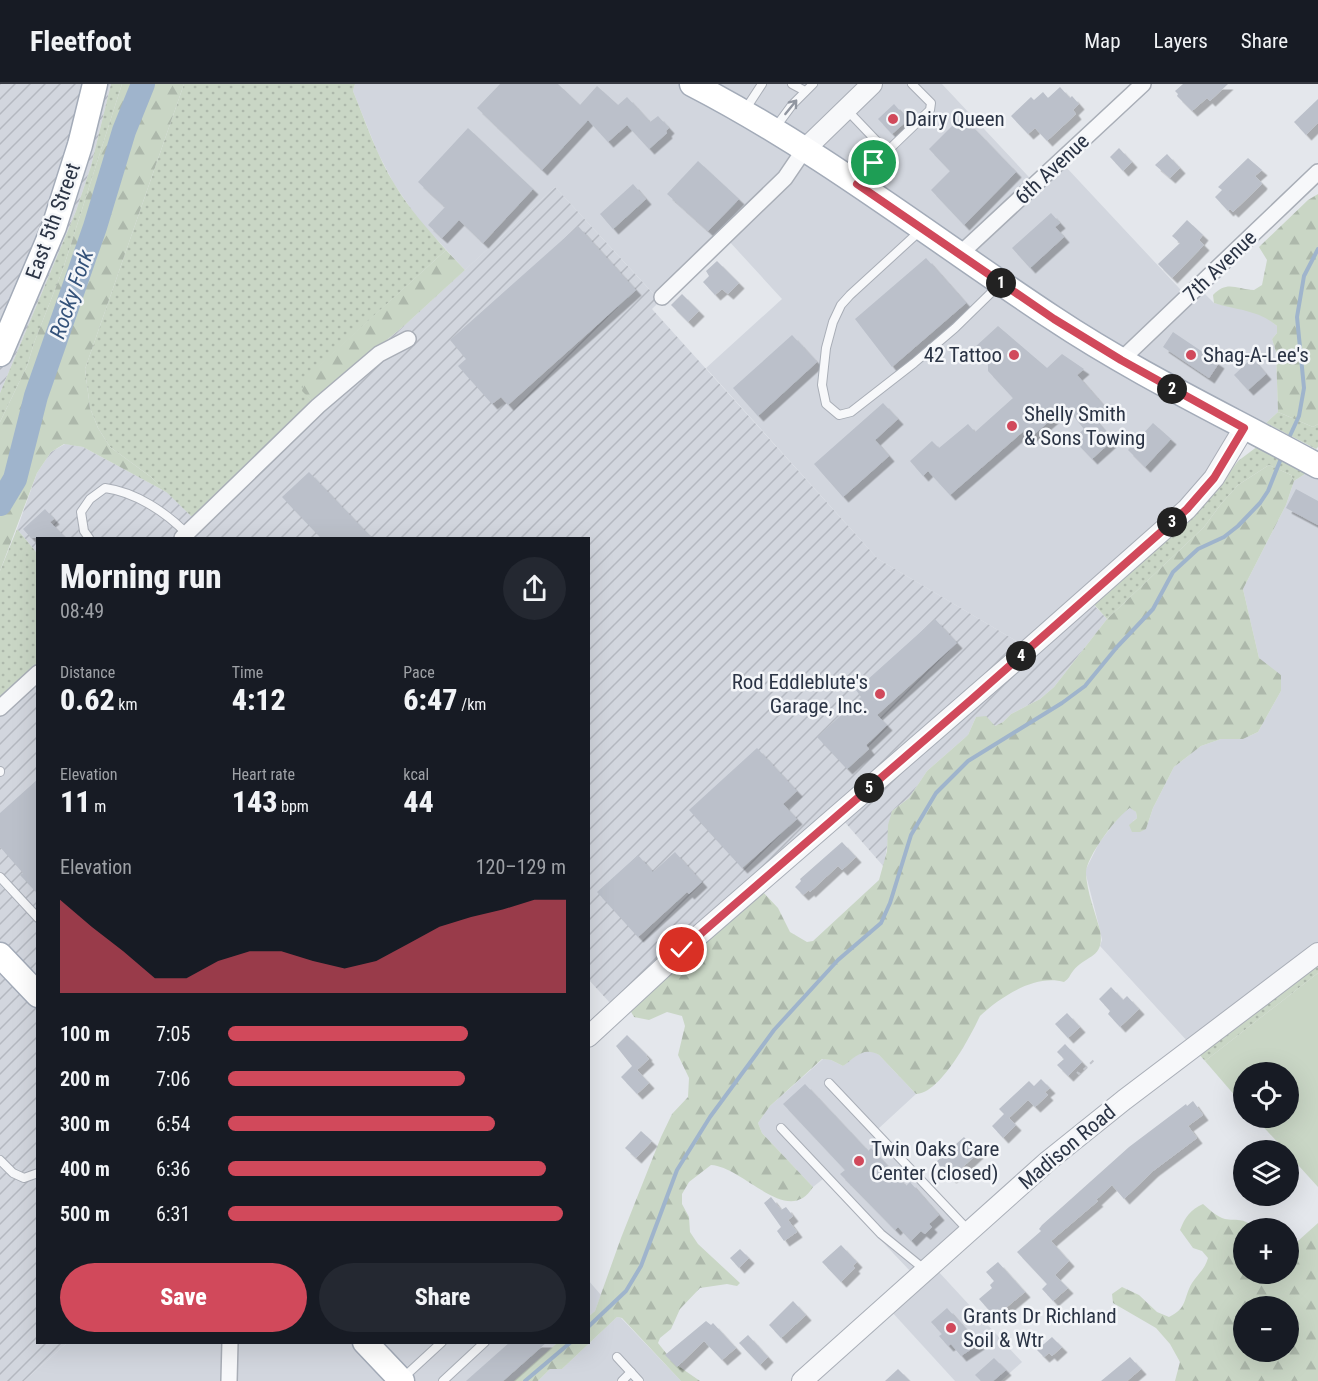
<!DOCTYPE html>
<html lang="en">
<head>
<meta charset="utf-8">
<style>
  :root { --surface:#171b24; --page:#242831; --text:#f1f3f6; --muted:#9ea1a6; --line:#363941; --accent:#d1495b }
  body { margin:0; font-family:"Roboto Condensed",sans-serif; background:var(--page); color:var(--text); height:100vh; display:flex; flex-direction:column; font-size:22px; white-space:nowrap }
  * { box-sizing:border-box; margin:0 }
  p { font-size:20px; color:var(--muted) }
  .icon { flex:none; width:33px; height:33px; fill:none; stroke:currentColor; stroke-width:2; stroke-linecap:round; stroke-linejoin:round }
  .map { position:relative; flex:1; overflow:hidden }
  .sheet { position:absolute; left:36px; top:453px; width:554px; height:807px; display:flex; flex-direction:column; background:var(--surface); border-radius:0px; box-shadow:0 6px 24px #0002 }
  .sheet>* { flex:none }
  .buttons { position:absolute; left:1233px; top:978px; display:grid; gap:12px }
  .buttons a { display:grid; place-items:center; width:66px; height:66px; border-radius:50%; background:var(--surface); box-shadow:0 6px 24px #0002; font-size:30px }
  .pin { position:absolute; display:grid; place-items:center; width:51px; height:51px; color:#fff; margin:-26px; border:3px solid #fff; border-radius:50%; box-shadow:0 2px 6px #0007 }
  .km { position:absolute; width:30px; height:30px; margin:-15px; border-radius:50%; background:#222; color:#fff; font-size:16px; line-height:30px; text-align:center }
  .round { display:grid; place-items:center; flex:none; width:63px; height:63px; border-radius:32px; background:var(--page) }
  .overview { display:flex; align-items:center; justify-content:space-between; height:102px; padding:0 24px }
  h1 { font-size:33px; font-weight:800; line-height:45px }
  .figures { display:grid; grid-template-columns:repeat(3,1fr); gap:9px; height:102px; padding:6px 24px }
  .figures div { display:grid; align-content:center }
  .figures b { font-size:30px; font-weight:800 }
  .figures small { font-size:16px; font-weight:400 }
  .figures p { font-size:16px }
  .chart { height:168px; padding:12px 24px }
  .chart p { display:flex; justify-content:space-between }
  .chart svg { width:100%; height:108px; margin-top:6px; fill:var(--accent); opacity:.7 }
  .button { display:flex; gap:12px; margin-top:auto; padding:12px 24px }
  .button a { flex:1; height:69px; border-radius:36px; background:var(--accent); color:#fff; font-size:24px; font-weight:800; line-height:69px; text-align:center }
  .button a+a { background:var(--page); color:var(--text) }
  ul { padding:0 24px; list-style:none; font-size:20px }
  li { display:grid; grid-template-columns:96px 72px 1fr; align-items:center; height:45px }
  li i { height:15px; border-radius:8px; background:var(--accent) }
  header { display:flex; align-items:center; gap:36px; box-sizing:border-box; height:84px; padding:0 30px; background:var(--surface); border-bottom:2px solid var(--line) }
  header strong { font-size:28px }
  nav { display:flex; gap:33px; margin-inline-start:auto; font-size:21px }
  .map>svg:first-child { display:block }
  .built { fill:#d2d6de }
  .industrial { fill:url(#industrial-furrows) }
  .grass { fill:url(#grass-dots) }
  .forest { fill:url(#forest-firs); fill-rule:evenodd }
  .park { fill:#c9d6c5 }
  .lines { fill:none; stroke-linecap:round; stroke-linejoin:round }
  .stream { stroke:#9fb4cc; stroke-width:4 }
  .river { stroke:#9fb4cc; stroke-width:24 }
  .building { fill:#bbc0ca; filter:url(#shadow) }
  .service-casing { stroke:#a9aeb7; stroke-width:10 }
  .minor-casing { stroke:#a9aeb7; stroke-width:18 }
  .tertiary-casing { stroke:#a9aeb7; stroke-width:22 }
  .primary-casing { stroke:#a3abb8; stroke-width:27 }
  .path { stroke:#c2c5cb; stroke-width:2; stroke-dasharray:4.5 4.5; stroke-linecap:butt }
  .service { stroke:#f7f8fa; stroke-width:8 }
  .minor { stroke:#f7f8fa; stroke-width:15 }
  .tertiary { stroke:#f7f8fa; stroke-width:20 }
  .primary { stroke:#fff; stroke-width:24 }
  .oneway { stroke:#9196a0 }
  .route-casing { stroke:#fff; stroke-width:12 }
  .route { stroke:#d1495b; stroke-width:8 }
  .poi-dot { fill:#d1495b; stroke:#f4f6f9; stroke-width:2 }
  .labels { text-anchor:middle; stroke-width:5; stroke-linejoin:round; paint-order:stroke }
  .poi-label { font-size:21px; fill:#2b3445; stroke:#f4f6f9; text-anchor:start }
  .street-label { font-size:21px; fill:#2b3445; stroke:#f4f6f9 }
  .water-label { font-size:22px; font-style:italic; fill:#34527a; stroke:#f4f6f9 }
</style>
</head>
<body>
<header>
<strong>Fleetfoot</strong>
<nav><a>Map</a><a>Layers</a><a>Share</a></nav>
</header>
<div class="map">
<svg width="1318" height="1297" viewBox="0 0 1318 1297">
  <defs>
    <pattern id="industrial-furrows" width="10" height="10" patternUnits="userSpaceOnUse" patternTransform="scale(1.5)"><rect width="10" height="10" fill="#d2d6de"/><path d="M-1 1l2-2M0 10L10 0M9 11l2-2" fill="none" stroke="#b4b8c0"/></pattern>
    <pattern id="grass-dots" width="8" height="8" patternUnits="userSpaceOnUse" patternTransform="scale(1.5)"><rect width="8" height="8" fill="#c9d6c5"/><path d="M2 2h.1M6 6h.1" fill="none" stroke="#adb8ab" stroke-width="1.8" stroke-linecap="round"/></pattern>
    <pattern id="forest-firs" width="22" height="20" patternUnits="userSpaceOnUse" patternTransform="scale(1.5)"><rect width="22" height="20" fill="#c9d6c5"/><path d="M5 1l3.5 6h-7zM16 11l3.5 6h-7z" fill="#adb8ab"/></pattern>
    <filter id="shadow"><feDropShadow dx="5.5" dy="5.5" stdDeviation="0" flood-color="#0004"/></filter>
  </defs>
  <rect width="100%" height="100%" fill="#e4e7ec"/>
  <g class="built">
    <polygon points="355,0 942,0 1041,106 1066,83 1193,219 1204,209 1214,219 1254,228 1269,235 1278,243 1277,249 1272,255 1276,268 1278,328 1266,339 1239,327 1224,364 1201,399 1023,561 878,475 706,284 782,215 728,156 663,220 555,103 465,186 418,135 394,100 377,67 353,7"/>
    <polygon points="1318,373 1318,860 1189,959 1100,862 1102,856 1100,846 1085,787 1099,759 1122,729 1131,724 1136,728 1137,734 1133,737 1146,745 1153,724 1174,683 1201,662 1221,655 1243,655 1258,648 1281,607 1259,574 1243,505 1286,421 1294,397 1308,388"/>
    <polygon points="872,967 879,971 916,1010 878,1045 965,1139 911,1188 823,1095 813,1103 762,1049 758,1039 770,1022 823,975 831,976 843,982 859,969"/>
    <polygon points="937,1186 1022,1278 1001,1297 955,1297 891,1227"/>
    <polygon points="588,1196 601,1211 595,1227 588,1233"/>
    <polygon points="617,1233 621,1234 681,1297 538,1297 550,1285 562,1285"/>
    <polygon points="67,1259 557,1259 514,1297 24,1297"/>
  </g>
  <g class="industrial">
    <polygon points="0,0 111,0 91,82 76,127 0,309"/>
    <polygon points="555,103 660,217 652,225 878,475 1023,561 1082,508 1107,535 1054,603 1040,615 1011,630 1003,638 995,642 976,633 968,651 927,687 909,714 892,727 884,783 843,736 611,920 588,895 588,454 38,454 37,469 17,445 37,389 51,368 65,360 83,363 168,409 193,434 312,317 405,241"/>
    <polygon points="37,581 38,1258 67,1259 24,1297 0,1297 0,615"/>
  </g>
  <g class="grass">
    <polygon points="111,0 122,0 63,185 34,259 27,282 0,338 0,309 76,127 91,82"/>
    <path d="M184,0H355L353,7C366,39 377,72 395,101C409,125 428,145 446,166L305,295L303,307L312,317L193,434L151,393L110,363L98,344L90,324L85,285Z"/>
    <polygon points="1278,328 1313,343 1318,340 1318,363 1316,365 1266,339"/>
    <polygon points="1258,362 1308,388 1294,397 1291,391 1269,381 1238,401 1221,420 1204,443 1107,535 1091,517 1220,401 1238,377"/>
    <polygon points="17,445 37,469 37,581 0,615 0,487"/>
    <polygon points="1318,879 1318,889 1205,977 1198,969"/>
  </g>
  <g class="forest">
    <polygon points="122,0 184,0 85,285 90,324 98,344 110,363 151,393 168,409 83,363 64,360 51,368 37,389 0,487 0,338 27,282 34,259 63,185"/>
    <path d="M1318,110V340L1313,343L1278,328L1276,268L1272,255L1277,249V242C1259,226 1236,226 1214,219L1213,211C1227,196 1236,205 1254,206L1262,201L1267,176L1259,163L1308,116Z"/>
    <polygon points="446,166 465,186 405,241 312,317 302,307 304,295"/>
    <path d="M1269,381L1291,391L1294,397L1286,421L1243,505L1259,574L1281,591V607L1258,648L1243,655H1221L1201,662L1174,683L1153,724L1146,745L1140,748H1132L1129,741L1137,734L1136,728L1130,724C1117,732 1085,774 1086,790C1087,808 1095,828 1100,846C1105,875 1087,870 1073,887C1069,892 1070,894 1064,898C1035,890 1000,913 980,932C970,953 940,1010 916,1010L879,971C863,962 855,974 843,982L831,976L822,975L770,1022L758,1039L762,1049L813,1103C788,1144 744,1083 711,1081L689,1098L682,1110V1120L689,1133L690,1148L698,1160L740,1199L737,1202L727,1200L700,1204L680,1225L671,1245L660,1254L658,1259L674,1279L700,1297H681L622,1234L617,1233L562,1285H550L538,1297H514L557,1259L588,1258V1233L595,1227L621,1154L661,1053L672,1030L688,1013L689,994L678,971L685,942L682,932L667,928L649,936L634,933L630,926L761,806L778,824L790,848L807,858L813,857L879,796L887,767L888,741L892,727L909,714L927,687L968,651L976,633L986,632L995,642L1003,638L1011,630L1040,615L1054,603L1107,535L1204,443L1221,420L1238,401Z"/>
    <path d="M1203,1120C1209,1125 1217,1133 1225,1135C1235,1137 1245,1133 1253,1144H1244V1190H1288L1289,1165L1318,1139V1297H1175L1180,1278L1170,1260L1156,1244L1113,1219L1112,1210L1122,1203L1139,1211L1157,1228L1169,1233C1188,1224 1183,1214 1192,1199C1198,1190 1205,1185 1208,1174L1202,1167L1193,1164L1180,1146C1185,1133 1190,1126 1203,1120ZM1288,1222V1268H1244V1222Z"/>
  </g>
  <polygon class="park" points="1318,889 1318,1103 1289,1071 1288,1066 1285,1066 1255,1034 1288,1034 1288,988 1244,988 1243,1021 1205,977"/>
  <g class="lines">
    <g class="stream">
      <polyline points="1288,356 1299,332 1304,304 1297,233 1304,192 1318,165"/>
      <polyline points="588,1243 626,1207 641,1182 677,1086 710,1033 774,946 838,876 881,839 890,819 911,751 936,709 968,677 1062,619 1085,602 1117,563 1153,525 1173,488 1198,465 1224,453 1238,442 1260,419 1268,407 1282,372"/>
      <polyline points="525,1297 571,1258"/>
    </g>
    <polyline class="river" points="0,420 15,395 36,312 95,143 124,47 143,0"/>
  </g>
  <g class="building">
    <polygon points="500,0 558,0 580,21 597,2 618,21 627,13 650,38 658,32 669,44 666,47 667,49 649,65 627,41 608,58 588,36 542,86 477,24"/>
    <polygon points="1183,0 1228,0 1210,17 1207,14 1192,27 1177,12 1178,10 1175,7"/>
    <polygon points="1060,3 1070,14 1072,12 1079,20 1073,26 1076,30 1047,57 1035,44 1028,50 1011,32 1031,13 1034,16 1043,8 1048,14"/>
    <polygon points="1318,15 1318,39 1306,51 1294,38"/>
    <polygon points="894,20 908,36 892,50 878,35"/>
    <polygon points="962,32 1016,88 964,141 931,106 950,87 929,65"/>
    <polygon points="468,44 533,105 483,159 459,136 442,154 428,141 445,123 418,98"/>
    <polygon points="1119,64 1132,78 1123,87 1110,73"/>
    <polygon points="1167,70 1180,84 1170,94 1155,81"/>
    <polygon points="1248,74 1262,86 1255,92 1262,99 1261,101 1233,128 1230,125 1228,127 1215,113 1222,106 1218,103"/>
    <polygon points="698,77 739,115 708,147 667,110"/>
    <polygon points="633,100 646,115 613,145 600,130"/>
    <polygon points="1051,129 1060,139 1055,143 1064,153 1030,184 1012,164"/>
    <polygon points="1187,136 1203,151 1199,156 1204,161 1172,194 1158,180 1180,159 1172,152"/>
    <polygon points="578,142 636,206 508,321 501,313 492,320 458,282 466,275 450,256"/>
    <polygon points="926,174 966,219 892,283 855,235"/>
    <polygon points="717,177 739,199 728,210 722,205 715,211 703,198 709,192 706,187"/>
    <polygon points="682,210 699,227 688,238 671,221"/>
    <polygon points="998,242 1047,284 1062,270 1084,285 1077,291 1105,323 1093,333 1113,356 1092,375 1073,355 1084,345 1066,323 1032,352 1026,345 950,411 928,387 923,392 910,377 932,357 939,364 968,340 975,348 1013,314 988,287 988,277 975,263"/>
    <polygon points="1173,248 1219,279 1209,294 1163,263"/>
    <polygon points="792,251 817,278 758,332 733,304"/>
    <polygon points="1252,274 1266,290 1248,306 1234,291"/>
    <polygon points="883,319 898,335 875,356 889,372 843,413 814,380"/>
    <polygon points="1153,339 1171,355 1145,383 1128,366"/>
    <polygon points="309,388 372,454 321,454 282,413"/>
    <polygon points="1296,405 1318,417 1318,441 1286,424"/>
    <polygon points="45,425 54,435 50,438 66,454 31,454 23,445"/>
    <polygon points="935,535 957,559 877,631 887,641 866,661 869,665 847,685 817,653 861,613 856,606"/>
    <polygon points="757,664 797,707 783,720 797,735 742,784 689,726"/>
    <polygon points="38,695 38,810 20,791 23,789 0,763 0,729"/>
    <polygon points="842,758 856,773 842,786 838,782 810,808 809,806 803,811 795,803 801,797 800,795"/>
    <polygon points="675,768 702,798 689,810 687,808 638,853 597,808 638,771 653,788"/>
    <polygon points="1111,903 1123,916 1127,912 1139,925 1120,943 1108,930 1110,927 1099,915"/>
    <polygon points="1067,929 1080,943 1068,954 1055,940"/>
    <polygon points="627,951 647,971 646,972 649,975 637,986 649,999 637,1010 621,993 632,982 616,962"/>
    <polygon points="1065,960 1082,978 1068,992 1057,981 1064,975 1057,968"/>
    <polygon points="1041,995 1050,1004 1045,1008 1048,1011 1035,1023 1028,1016 1009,1034 1016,1041 1003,1054 992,1042 1004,1030 999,1025 1029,997 1034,1002"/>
    <polygon points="805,1000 868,1067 871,1064 906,1102 910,1098 939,1131 929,1140 932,1143 925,1150 921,1147 911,1157 898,1143 895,1146 840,1090 845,1086 783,1020"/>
    <polygon points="1193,1017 1203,1031 1188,1042 1197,1054 1153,1087 1124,1115 1112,1101 1096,1116 1098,1117 1051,1157 1069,1177 1055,1191 1068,1204 1053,1217 1042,1205 1047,1200 1017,1168 1041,1147 1039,1145 1042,1141 1129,1063 1186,1020 1187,1022"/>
    <polygon points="641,1047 652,1057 636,1074 625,1064"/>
    <polygon points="964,1053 978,1069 951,1094 936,1078"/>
    <polygon points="771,1113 781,1126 786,1123 793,1132 788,1136 797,1148 784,1157 777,1147 781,1143 764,1119"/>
    <polygon points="841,1161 857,1178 853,1182 855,1184 841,1198 822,1178"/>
    <polygon points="740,1165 749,1174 739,1184 730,1174"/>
    <polygon points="998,1178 1025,1208 995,1233 979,1215 992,1204 990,1201 994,1197 986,1188"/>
    <polygon points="793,1217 806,1231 781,1254 769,1241"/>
    <polygon points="947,1224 979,1260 961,1272 951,1260 948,1262 939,1252 942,1250 931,1238"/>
    <polygon points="706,1237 711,1241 713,1239 736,1264 722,1276 704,1257 677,1283 665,1271"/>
    <polygon points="748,1251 768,1273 760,1281 739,1259"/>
    <polygon points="1052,1253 1062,1263 1052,1272 1049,1269 1044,1273 1037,1266"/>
    <polygon points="510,1258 547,1258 503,1297 466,1297"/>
    <polygon points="1130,1273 1141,1285 1127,1297 1101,1297"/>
    <polygon points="994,1274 1006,1286 993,1297 981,1297 975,1291"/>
    <polygon points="898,1285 910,1297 885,1297"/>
  </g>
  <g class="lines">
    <g class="service-casing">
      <g id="service">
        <polyline points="792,0 805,7"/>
        <polyline points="846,25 887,68"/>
        <polyline points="745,26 762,0"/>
        <polyline points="775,44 792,21 813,0"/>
        <polyline points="859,97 875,79 930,26 931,19 912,0"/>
        <polyline points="921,146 850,211 841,221 833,238 826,264 822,301 826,320 839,331 851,328 914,279 955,244 998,202"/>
        <path d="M89,454L84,447L81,428L90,415L105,404C135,408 166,428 187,450"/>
        <polyline points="0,688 0,687"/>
        <polyline points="0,793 38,834"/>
        <polyline points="829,999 969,1147"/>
        <polyline points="781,1044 881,1150 924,1185"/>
        <polyline points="0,1076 13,1089 24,1094 38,1089"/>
        <polyline points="617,1273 639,1297"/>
        <polyline points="404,1293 442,1258"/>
        <polyline points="443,1297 485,1258"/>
        <polyline points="622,1297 631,1288"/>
      </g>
    </g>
    <g class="minor-casing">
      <g id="minor">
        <polyline points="960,170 1143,0"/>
        <polyline points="662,213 785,94 804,66"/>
        <polyline points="1121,276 1318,88"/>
        <polyline points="182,454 318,322 379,270 408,255"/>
        <polyline points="0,624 38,589"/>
        <polyline points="229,1297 230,1258"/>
      </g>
    </g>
    <g class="tertiary-casing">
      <g id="tertiary">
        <polyline points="804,66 872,0"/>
        <polyline points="588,953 682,866 1023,570 1187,425 1214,394 1244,344"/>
        <polyline points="802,1297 1048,1077 1124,1016 1318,869"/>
      </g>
    </g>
    <g class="primary-casing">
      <g id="primary">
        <path d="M692,0C820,66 933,155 1053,234C1137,290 1229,333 1318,382"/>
        <polyline points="0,270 54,143 80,61 95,0"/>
        <polyline points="0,871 38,911"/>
        <polyline points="365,1258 402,1297"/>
      </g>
    </g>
    <polyline class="path" points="1077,988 1079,990 1094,976"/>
    <use href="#service" class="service"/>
    <use href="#minor" class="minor"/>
    <use href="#tertiary" class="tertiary"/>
    <use href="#primary" class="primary"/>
  </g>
  <defs><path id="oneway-shaft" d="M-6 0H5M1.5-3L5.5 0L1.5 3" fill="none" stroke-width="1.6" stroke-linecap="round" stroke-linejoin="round" transform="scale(1.5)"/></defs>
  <use class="oneway" href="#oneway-shaft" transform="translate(791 23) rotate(-51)"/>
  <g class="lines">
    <g class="route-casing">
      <polyline id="route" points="682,866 972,615 1187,425 1214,394 1244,344 1121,276 1054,235 857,100 874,79"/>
    </g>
    <use href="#route" class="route"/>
  </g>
  <g class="poi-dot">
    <circle cx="893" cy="35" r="6"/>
    <circle cx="1014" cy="271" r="6"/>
    <circle cx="1191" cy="271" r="6"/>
    <circle cx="1012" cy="342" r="6"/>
    <circle cx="880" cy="610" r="6"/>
    <circle cx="859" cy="1077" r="6"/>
    <circle cx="951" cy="1244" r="6"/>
  </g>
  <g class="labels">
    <g class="poi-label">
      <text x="905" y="42">Dairy Queen</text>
      <text x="1002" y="278" text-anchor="end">42 Tattoo</text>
      <text x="1203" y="278">Shag-A-Lee's</text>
      <text x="1024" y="337">Shelly Smith<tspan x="1024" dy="24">&amp; Sons Towing</tspan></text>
      <text x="868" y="605" text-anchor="end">Rod Eddleblute's<tspan x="868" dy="24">Garage, Inc.</tspan></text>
      <text x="871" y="1072">Twin Oaks Care<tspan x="871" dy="24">Center (closed)</tspan></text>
      <text x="963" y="1239">Grants Dr Richland<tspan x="963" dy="24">Soil &amp; Wtr</tspan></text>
    </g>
    <g class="street-label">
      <text transform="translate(1052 85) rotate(-43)" y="7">6th Avenue</text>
      <text transform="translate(53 137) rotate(-70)" y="7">East 5th Street</text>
      <text transform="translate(1220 182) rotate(-44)" y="7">7th Avenue</text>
      <text transform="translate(1067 1063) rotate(-40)" y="7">Madison Road</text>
    </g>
    <g class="water-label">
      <text transform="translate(71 210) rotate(-71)" y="8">Rocky Fork</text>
    </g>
  </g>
</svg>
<div class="buttons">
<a><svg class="icon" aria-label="locate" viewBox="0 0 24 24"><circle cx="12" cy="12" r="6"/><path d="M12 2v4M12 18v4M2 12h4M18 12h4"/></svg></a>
<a><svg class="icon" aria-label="layers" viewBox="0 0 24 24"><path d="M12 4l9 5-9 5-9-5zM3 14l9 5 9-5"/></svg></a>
<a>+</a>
<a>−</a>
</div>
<div class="pin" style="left:874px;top:79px;background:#1e9e55"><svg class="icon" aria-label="arrive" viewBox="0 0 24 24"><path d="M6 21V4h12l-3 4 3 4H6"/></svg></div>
<div class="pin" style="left:682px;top:866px;background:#d93025"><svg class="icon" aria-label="check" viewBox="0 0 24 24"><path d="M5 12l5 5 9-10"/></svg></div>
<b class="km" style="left:1001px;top:199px">1</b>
<b class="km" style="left:1172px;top:305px">2</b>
<b class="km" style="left:1172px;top:438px">3</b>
<b class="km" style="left:1021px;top:572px">4</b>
<b class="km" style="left:869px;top:704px">5</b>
<section class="sheet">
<div class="overview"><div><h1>Morning run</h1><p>08:49</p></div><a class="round"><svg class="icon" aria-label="share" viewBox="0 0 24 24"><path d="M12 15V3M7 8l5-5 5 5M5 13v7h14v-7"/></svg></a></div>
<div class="figures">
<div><p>Distance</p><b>0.62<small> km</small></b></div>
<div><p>Time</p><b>4:12</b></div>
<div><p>Pace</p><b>6:47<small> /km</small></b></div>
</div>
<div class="figures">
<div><p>Elevation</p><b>11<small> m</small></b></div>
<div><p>Heart rate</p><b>143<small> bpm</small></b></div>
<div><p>kcal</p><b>44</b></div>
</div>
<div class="chart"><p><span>Elevation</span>120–129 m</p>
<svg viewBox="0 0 160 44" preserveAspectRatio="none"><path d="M0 44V6L10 17L20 27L30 38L40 38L50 31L60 27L70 27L80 31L90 34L100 31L110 24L120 17L130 13L140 10L150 6L160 6V44z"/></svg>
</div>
<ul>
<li><b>100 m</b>7:05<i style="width:71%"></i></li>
<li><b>200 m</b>7:06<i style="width:70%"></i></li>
<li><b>300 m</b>6:54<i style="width:79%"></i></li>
<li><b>400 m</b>6:36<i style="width:94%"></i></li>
<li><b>500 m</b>6:31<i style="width:99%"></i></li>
</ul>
<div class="button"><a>Save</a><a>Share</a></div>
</section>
</div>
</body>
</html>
